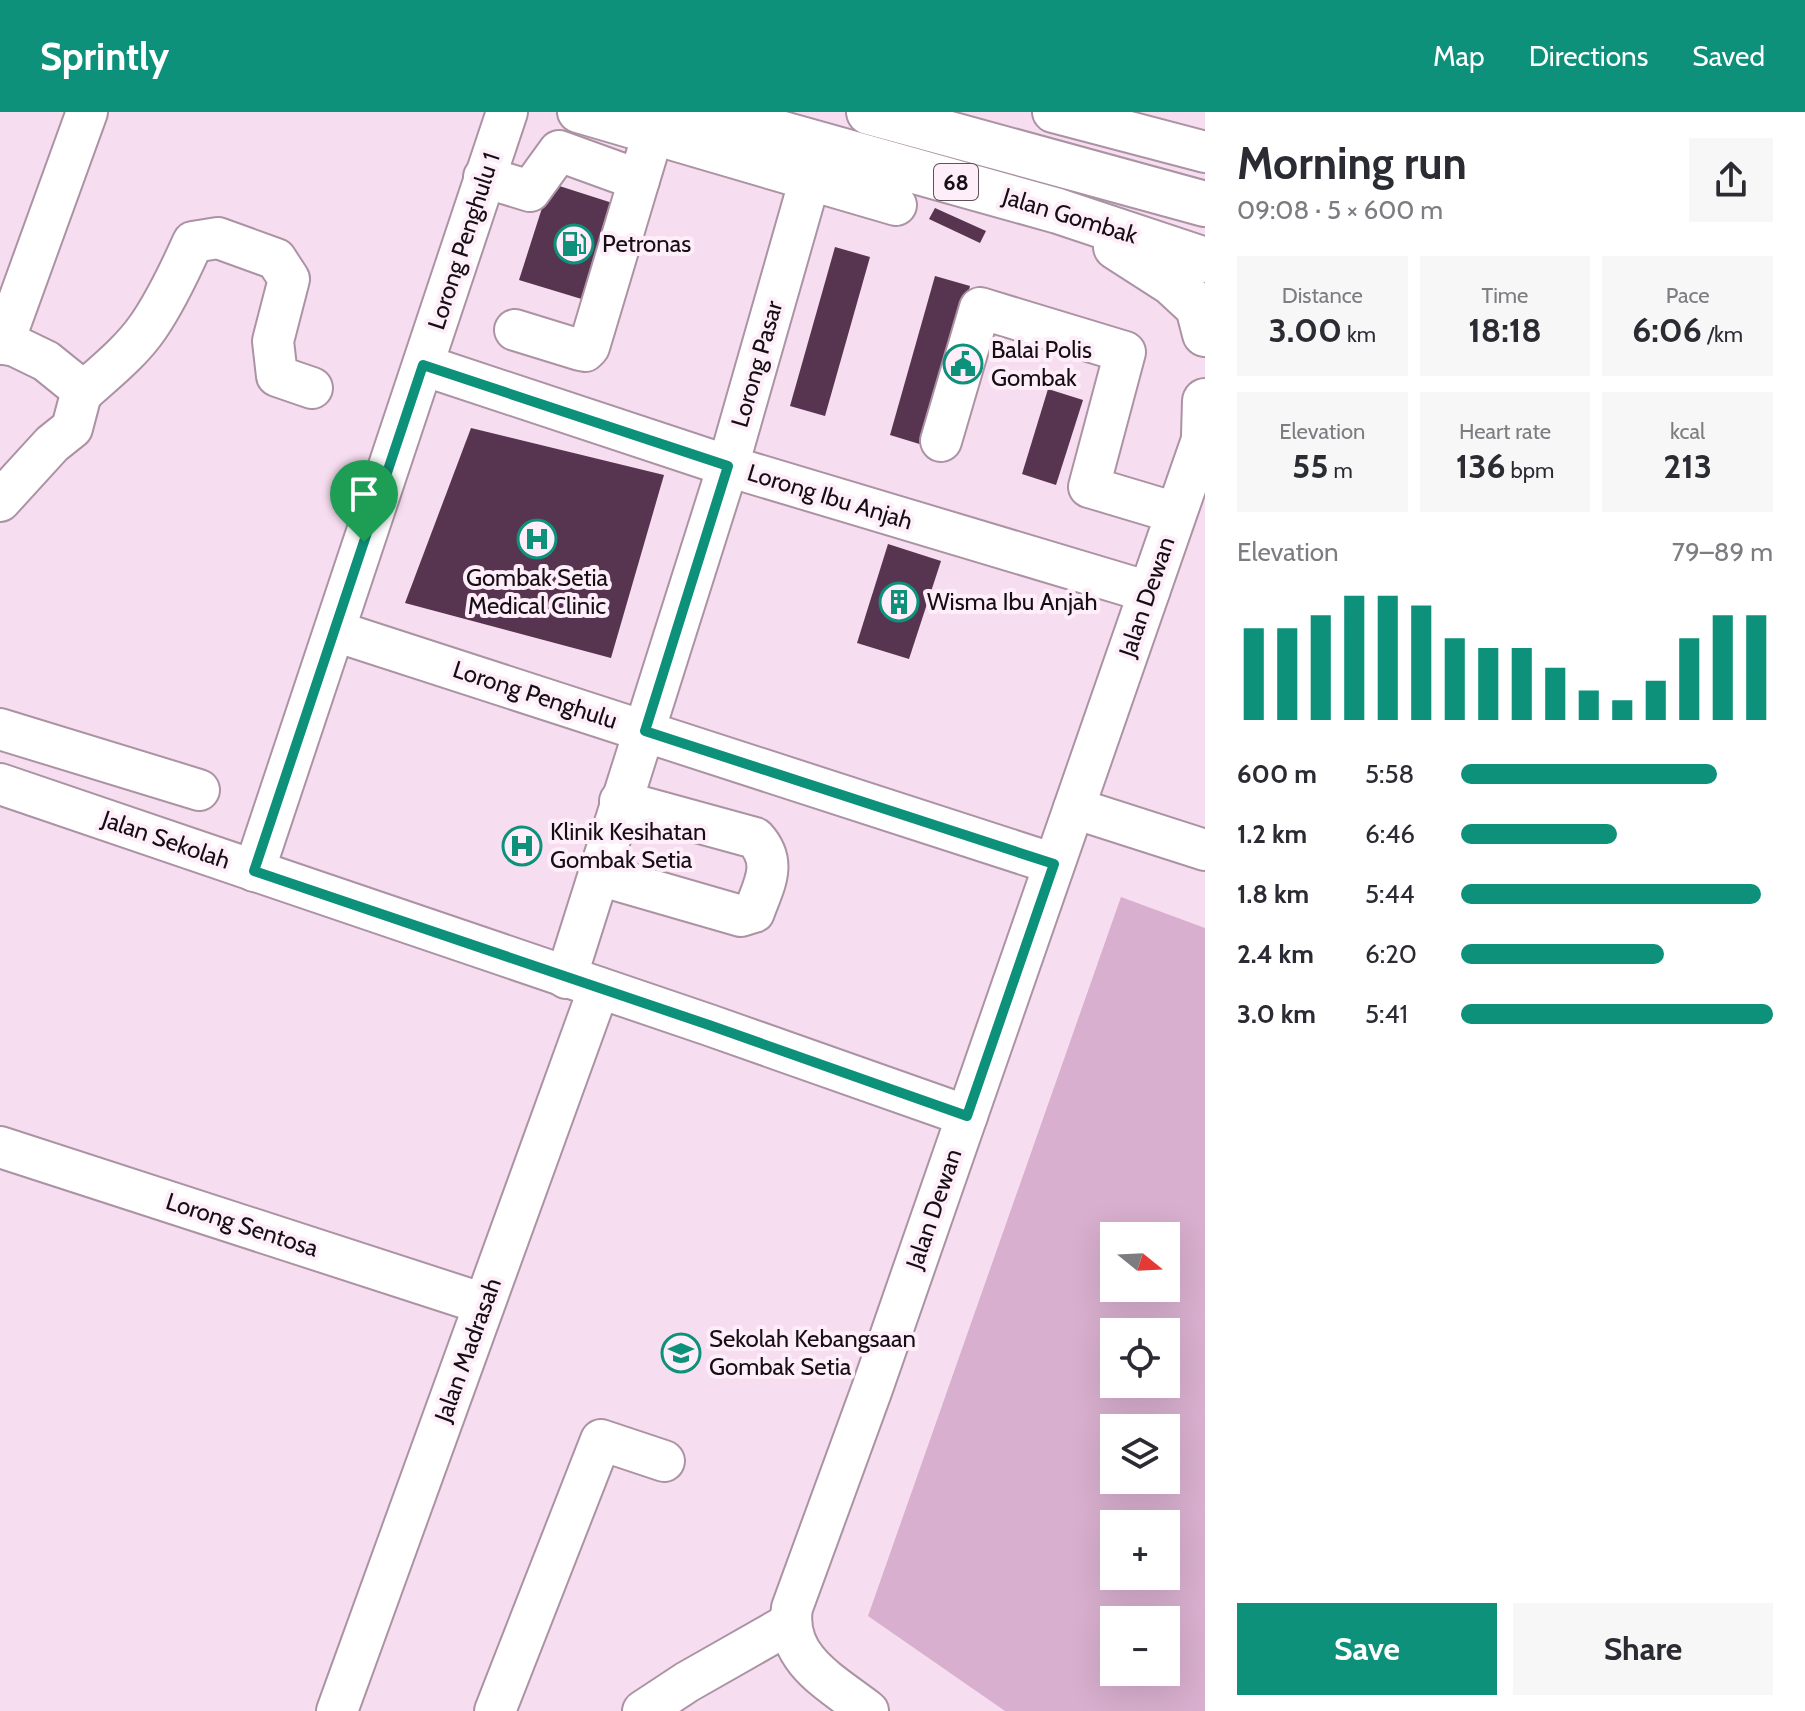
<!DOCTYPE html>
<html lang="en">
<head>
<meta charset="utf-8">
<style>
  :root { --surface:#fff; --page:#f7f7f7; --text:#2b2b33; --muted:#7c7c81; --accent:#0d917a }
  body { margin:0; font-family:Cabin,sans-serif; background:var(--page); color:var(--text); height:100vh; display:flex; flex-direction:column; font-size:30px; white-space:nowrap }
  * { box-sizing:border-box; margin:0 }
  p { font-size:26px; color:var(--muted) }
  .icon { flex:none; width:44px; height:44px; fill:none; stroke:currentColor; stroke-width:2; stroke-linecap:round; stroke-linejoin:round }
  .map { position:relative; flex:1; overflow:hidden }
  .drawer { display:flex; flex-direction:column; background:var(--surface); width:600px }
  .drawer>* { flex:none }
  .needle { width:52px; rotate:108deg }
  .tools { position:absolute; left:1100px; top:1110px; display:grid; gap:16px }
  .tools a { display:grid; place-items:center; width:80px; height:80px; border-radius:0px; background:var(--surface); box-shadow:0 8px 32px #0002; font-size:40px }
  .pin { position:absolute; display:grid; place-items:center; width:68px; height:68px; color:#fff; margin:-82px -34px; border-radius:50% 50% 50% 0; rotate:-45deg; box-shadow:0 0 8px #0007 }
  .pin .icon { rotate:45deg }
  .round { display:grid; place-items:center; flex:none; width:84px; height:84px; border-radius:0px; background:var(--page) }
  .summary { display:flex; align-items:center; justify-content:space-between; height:136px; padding:0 32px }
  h1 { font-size:44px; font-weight:700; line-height:60px }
  .figures { display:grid; grid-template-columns:repeat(3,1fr); gap:12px; height:136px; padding:8px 32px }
  .figures div { display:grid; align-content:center; border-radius:0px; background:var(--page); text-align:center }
  .figures b { font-size:34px; font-weight:700 }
  .figures small { font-size:22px; font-weight:400 }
  .figures p { font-size:22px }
  .chart { height:224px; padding:16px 32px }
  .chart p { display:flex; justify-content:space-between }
  .chart svg { width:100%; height:144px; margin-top:8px; stroke:var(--accent); stroke-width:6 }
  .action { display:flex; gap:16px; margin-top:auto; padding:16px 32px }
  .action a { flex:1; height:92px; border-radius:0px; background:var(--accent); color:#fff; font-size:32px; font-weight:700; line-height:92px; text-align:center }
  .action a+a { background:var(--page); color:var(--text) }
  ul { padding:0 32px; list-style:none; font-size:26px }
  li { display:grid; grid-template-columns:128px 96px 1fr; align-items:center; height:60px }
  li i { height:20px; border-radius:10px; background:var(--accent) }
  header { display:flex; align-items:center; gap:48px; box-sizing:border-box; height:112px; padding:0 40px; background:var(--accent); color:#fff }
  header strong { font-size:38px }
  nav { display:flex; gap:44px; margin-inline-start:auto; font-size:28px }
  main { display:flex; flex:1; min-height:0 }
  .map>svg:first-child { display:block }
  .green { fill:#d8afce; fill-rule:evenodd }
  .building { fill:#57344f }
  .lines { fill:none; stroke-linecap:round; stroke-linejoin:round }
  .minor-casing { stroke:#ab93a4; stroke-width:44 }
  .major-casing { stroke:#ab93a4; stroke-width:48 }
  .minor { stroke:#fff; stroke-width:40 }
  .major { stroke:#fff; stroke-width:44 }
  .route-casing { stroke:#fff; stroke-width:16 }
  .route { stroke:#0d917a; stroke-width:10 }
  .labels { text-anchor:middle; stroke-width:8; stroke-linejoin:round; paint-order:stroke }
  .shield { fill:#feeef9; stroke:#5c5159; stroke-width:2 }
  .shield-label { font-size:22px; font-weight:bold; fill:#160e14 }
  .street-label { font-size:24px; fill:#160e14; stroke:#feeef9 }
  .poi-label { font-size:24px; fill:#160e14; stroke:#feeef9; text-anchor:start }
</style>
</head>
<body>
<header>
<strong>Sprintly</strong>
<nav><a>Map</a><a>Directions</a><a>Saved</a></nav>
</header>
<main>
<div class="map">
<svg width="1205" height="1599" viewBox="0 0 1205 1599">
  <rect width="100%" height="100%" fill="#f7ddf0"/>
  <path class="green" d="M1121,785L1205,816V1599H1005L868,1504ZM1114,1124H1166V1176H1114ZM1114,1220H1166V1272H1114ZM1114,1316H1166V1368H1114ZM1114,1412H1166V1464H1114ZM1114,1508H1166V1560H1114Z"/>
  <g class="building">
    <polygon points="550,71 628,96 598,192 519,168"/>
    <polygon points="935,96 986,119 980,131 929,107"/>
    <polygon points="835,135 870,145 825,304 790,294"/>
    <polygon points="935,164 970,174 926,334 890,323"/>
    <polygon points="1048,277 1083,288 1056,373 1022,362"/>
    <polygon points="471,316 664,363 611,546 405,491"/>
    <polygon points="888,432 941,449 909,547 857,531"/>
  </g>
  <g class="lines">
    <g class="minor-casing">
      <g id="minor">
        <polyline points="578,0 896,93"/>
        <polyline points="1053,0 1205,40"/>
        <polyline points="484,65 530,79 559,39 639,68 653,22 668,1"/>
        <polyline points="515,218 580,238 585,239 589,235 639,68"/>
        <polyline points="0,231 15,234 46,249 77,274 81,282 72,316 52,332 0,389"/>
        <polyline points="3,232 87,0"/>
        <polyline points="423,253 728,354 1149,480"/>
        <path d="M81,282C104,261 130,241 148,215C166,189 180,159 193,130L218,126L276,147L289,167L273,229L277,264L312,276"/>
        <polyline points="941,329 980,196 1125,240 1089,375 1176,401"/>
        <polyline points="335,519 1054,752"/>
        <polyline points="0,617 199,678"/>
        <polyline points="0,672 709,913 967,1004"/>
        <polyline points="1074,696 1205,738"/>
        <polyline points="254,759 507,0"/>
        <path d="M599,763L741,804L754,800C764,772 778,751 755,726L620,689"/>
        <polyline points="566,866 728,354 810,67"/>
        <polyline points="0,1035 484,1192"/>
        <polyline points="337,1599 599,876"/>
        <polyline points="495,1599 601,1328 664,1349"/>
        <polyline points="643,1599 687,1570 789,1512"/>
        <path d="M868,1599C832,1571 784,1547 792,1496L872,1277L1205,319"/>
      </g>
    </g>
    <g class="major-casing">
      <g id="major">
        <polyline points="704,0 1058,99 1205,148"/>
        <polyline points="869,0 1205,92"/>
        <polyline points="1116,135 1172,171 1198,195 1205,222"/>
        <polyline points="1204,323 1205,289"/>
      </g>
    </g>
    <use href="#minor" class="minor"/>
    <use href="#major" class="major"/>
  </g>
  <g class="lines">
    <g class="route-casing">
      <polygon id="route" points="423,253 728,354 645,619 1054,752 967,1004 709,913 254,759"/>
    </g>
    <use href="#route" class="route"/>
  </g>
  <defs>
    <g id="fuel-ring" transform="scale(2)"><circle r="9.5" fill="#feeef9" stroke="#0d917a" stroke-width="1.5"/><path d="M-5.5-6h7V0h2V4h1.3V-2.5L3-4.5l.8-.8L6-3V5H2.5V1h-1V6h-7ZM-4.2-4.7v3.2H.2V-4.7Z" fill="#0d917a"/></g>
    <g id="civic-ring" transform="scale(2)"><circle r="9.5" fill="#feeef9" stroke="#0d917a" stroke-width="1.5"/><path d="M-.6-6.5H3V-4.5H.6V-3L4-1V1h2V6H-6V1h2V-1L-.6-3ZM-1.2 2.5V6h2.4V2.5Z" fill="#0d917a"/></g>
    <g id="hospital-ring" transform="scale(2)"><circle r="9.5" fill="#feeef9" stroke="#0d917a" stroke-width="1.5"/><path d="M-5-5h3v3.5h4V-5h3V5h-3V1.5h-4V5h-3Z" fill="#0d917a"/></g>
    <g id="building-ring" transform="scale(2)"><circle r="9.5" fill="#feeef9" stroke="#0d917a" stroke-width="1.5"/><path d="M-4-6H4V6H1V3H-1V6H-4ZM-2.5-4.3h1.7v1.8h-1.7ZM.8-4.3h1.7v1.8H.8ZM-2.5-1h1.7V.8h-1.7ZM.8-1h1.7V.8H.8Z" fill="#0d917a"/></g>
    <g id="school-ring" transform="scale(2)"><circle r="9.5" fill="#feeef9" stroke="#0d917a" stroke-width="1.5"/><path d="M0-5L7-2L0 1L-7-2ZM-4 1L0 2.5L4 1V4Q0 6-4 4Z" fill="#0d917a"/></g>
  </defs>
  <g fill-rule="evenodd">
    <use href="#fuel-ring" x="574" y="132"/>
    <use href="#civic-ring" x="963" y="252"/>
    <use href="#hospital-ring" x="537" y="427"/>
    <use href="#building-ring" x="899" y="490"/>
    <use href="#hospital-ring" x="522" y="734"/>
    <use href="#school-ring" x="681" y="1241"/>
  </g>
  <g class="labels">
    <rect class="shield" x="934" y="52" width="44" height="36" rx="6"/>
    <g class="shield-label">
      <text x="956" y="78">68</text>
    </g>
    <g class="street-label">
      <text transform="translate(1070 104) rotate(17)" y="8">Jalan Gombak</text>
      <text transform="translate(464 129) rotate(-72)" y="8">Lorong Penghulu 1</text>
      <text transform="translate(757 252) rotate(-74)" y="8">Lorong Pasar</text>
      <text transform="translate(830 385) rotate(17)" y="8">Lorong Ibu Anjah</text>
      <text transform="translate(1147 485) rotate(-71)" y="8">Jalan Dewan</text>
      <text transform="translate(535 583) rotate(18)" y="8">Lorong Penghulu</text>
      <text transform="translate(166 728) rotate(19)" y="8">Jalan Sekolah</text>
      <text transform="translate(934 1097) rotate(-71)" y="8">Jalan Dewan</text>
      <text transform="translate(242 1113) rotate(18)" y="8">Lorong Sentosa</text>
      <text transform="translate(468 1238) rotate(-70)" y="8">Jalan Madrasah</text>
    </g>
    <g class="poi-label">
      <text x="602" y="140">Petronas</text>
      <text x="991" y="246">Balai Polis<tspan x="991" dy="28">Gombak</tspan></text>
      <text x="537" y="474" text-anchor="middle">Gombak Setia<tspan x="537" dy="28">Medical Clinic</tspan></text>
      <text x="927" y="498">Wisma Ibu Anjah</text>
      <text x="550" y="728">Klinik Kesihatan<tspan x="550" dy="28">Gombak Setia</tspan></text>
      <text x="709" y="1235">Sekolah Kebangsaan<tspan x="709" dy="28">Gombak Setia</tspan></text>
    </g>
  </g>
</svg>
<div class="tools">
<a><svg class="needle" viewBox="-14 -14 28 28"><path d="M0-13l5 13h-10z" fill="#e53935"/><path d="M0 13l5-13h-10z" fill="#7c7c81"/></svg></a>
<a><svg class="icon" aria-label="locate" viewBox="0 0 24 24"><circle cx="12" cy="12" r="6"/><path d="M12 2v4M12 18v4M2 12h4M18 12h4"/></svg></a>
<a><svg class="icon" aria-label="layers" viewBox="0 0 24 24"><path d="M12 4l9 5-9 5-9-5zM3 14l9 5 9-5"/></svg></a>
<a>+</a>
<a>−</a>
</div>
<div class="pin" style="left:364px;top:430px;background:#1e9e55"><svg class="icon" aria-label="arrive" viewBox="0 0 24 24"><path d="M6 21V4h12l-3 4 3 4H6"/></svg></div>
</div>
<section class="drawer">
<div class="summary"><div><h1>Morning run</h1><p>09:08 · 5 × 600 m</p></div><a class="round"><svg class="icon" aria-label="share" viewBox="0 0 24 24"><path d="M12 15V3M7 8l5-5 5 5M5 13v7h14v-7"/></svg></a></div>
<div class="figures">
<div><p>Distance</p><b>3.00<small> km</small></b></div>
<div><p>Time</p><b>18:18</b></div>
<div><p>Pace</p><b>6:06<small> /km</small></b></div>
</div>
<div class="figures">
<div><p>Elevation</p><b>55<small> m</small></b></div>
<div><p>Heart rate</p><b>136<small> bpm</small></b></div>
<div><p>kcal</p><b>213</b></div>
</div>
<div class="chart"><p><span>Elevation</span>79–89 m</p>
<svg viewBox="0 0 160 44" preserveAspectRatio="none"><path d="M5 44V16M15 44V16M25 44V12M35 44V6M45 44V6M55 44V9M65 44V19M75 44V22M85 44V22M95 44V28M105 44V35M115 44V38M125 44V32M135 44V19M145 44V12M155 44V12"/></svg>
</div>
<ul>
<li><b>600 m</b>5:58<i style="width:82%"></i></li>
<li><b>1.2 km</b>6:46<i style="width:50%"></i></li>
<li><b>1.8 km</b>5:44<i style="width:96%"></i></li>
<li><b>2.4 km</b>6:20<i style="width:65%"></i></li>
<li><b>3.0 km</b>5:41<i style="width:100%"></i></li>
</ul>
<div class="action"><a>Save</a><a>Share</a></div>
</section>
</main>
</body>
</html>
